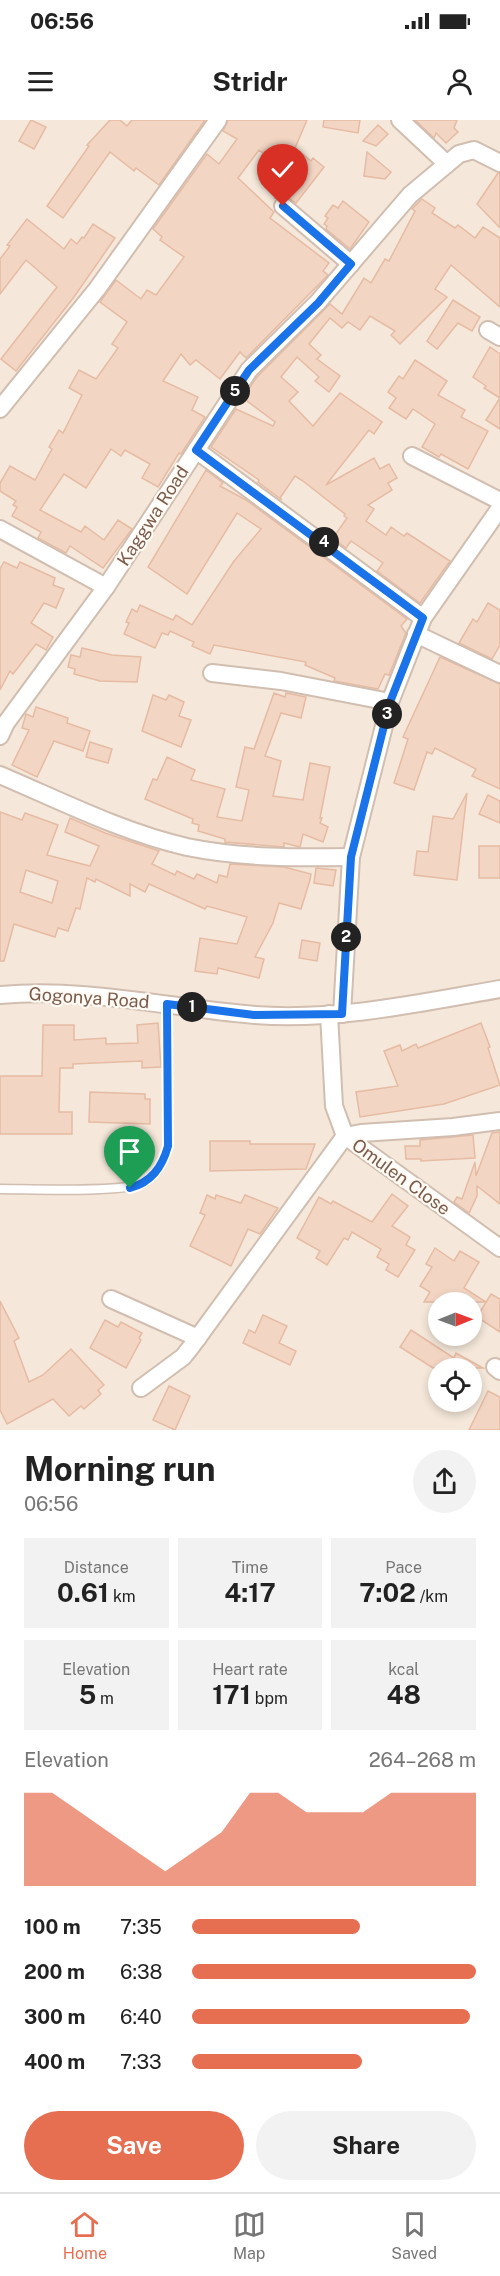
<!DOCTYPE html>
<html lang="en">
<head>
<meta charset="utf-8">
<style>
  :root { --surface:#fff; --page:#f2f2f2; --text:#222; --muted:#767676; --line:#e0e0e0; --accent:#e76f51 }
  body { margin:0; font-family:"Public Sans",sans-serif; background:var(--page); color:var(--text); height:100vh; display:flex; flex-direction:column; font-size:22px; white-space:nowrap }
  * { box-sizing:border-box; margin:0 }
  p { font-size:20px; color:var(--muted) }
  .icon { flex:none; width:33px; height:33px; fill:none; stroke:currentColor; stroke-width:2; stroke-linecap:round; stroke-linejoin:round }
  .map { position:relative; height:1310px; overflow:hidden }
  .panel { display:flex; flex-direction:column; background:var(--surface); flex:1 }
  .panel>* { flex:none }
  .needle { width:39px; rotate:89deg }
  .buttons { position:absolute; left:428px; top:1172px; display:grid; gap:12px }
  .buttons a { display:grid; place-items:center; width:54px; height:54px; border-radius:50%; background:var(--surface); box-shadow:0 3px 9px #0003; font-size:30px }
  .pin { position:absolute; display:grid; place-items:center; width:51px; height:51px; color:#fff; margin:-62px -26px; border-radius:50% 50% 50% 0; rotate:-45deg; box-shadow:0 0 6px #0007 }
  .pin .icon { rotate:45deg }
  .km { position:absolute; width:30px; height:30px; margin:-15px; border-radius:50%; background:#222; color:#fff; font-size:16px; line-height:30px; text-align:center }
  .round { display:grid; place-items:center; flex:none; width:63px; height:63px; border-radius:32px; background:var(--page) }
  .head { display:flex; align-items:center; justify-content:space-between; height:102px; padding:0 24px }
  h1 { font-size:33px; font-weight:700; line-height:45px }
  .stats { display:grid; grid-template-columns:repeat(3,1fr); gap:9px; height:102px; padding:6px 24px }
  .stats div { display:grid; align-content:center; border-radius:0px; background:var(--page); text-align:center }
  .stats b { font-size:26px; font-weight:700 }
  .stats small { font-size:16px; font-weight:400 }
  .stats p { font-size:16px }
  .chart { height:168px; padding:12px 24px }
  .chart p { display:flex; justify-content:space-between }
  .chart svg { width:100%; height:108px; margin-top:6px; fill:var(--accent); opacity:.7 }
  .cta { display:flex; gap:12px; margin-top:auto; padding:12px 24px }
  .cta a { flex:1; height:69px; border-radius:36px; background:var(--accent); color:#fff; font-size:24px; font-weight:700; line-height:69px; text-align:center }
  .cta a+a { background:var(--page); color:var(--text) }
  ul { padding:0 24px; list-style:none; font-size:20px }
  li { display:grid; grid-template-columns:96px 72px 1fr; align-items:center; height:45px }
  li i { height:15px; border-radius:8px; background:var(--accent) }
  .status { display:flex; justify-content:space-between; align-items:center; height:42px; padding:0 30px; background:var(--surface); direction:ltr }
  .status svg { height:16px; fill:currentColor }
  header { display:flex; justify-content:space-between; align-items:center; height:78px; padding:0 24px; background:var(--surface); font-size:27px; font-weight:700 }
  .menu { display:flex; justify-content:space-around; align-items:center; height:84px; border-top:2px solid var(--line); background:var(--surface); font-size:16px; color:var(--muted) }
  .menu a { display:grid; justify-items:center; gap:3px }
  .menu .selected { color:var(--accent) }
  .map>svg:first-child { display:block }
  .residential { fill:#f5e8da; fill-rule:evenodd }
  .building { fill:#f3d5c3; stroke:#e6bba3; stroke-width:1.5; fill-rule:evenodd }
  .lines { fill:none; stroke-linecap:round; stroke-linejoin:round }
  .lane-casing { stroke:#d1beb0; stroke-width:11 }
  .street-casing { stroke:#d1beb0; stroke-width:20 }
  .lane { stroke:#fff; stroke-width:8 }
  .street { stroke:#fff; stroke-width:16 }
  .route-casing { stroke:#fff; stroke-width:12 }
  .route { stroke:#1a73e8; stroke-width:8 }
  .labels { text-anchor:middle; stroke-width:4.5; stroke-linejoin:round; paint-order:stroke }
  .street-label { font-size:18px; fill:#7a5c4d; stroke:#fffaf3 }
</style>
</head>
<body>
<div class="status"><b>06:56</b><svg viewBox="0 0 49 12"><path d="M0 12V9h3v3zM5 12V6h3v6zM10 12V3h3v9zM15 12V0h3v12zM26 1h20v11H26zM47 4h2v5h-2z"/></svg></div>
<header><svg class="icon" aria-label="menu" viewBox="0 0 24 24"><path d="M4 6h16M4 12h16M4 18h16"/></svg>Stridr<svg class="icon" aria-label="person" viewBox="0 0 24 24"><circle cx="12" cy="8" r="4"/><path d="M4 21q1-7 8-7t8 7"/></svg></header>
<div class="map">
<svg width="500" height="1310" viewBox="0 0 500 1310">
  <rect width="100%" height="100%" fill="#fdf6ec"/>
  <path class="residential" d="M0,0H500V1310H0ZM438,1182H471V1215H438ZM438,1248H471V1281H438Z"/>
  <g class="building">
    <polygon points="31,0 46,7 34,29 19,21"/>
    <polygon points="110,0 120,0 127,6 132,0 205,0 159,65 136,48 134,51 110,32 63,98 47,86 89,26 87,25"/>
    <polygon points="228,0 307,0 295,28 311,41 313,38 324,47 296,83 285,76 275,78 286,67 283,65 291,56 259,30 238,58 274,92 270,98 329,143 323,151 328,155 246,238 240,232 220,259 196,240 190,245 181,234 163,261 198,277 192,290 205,297 181,334 179,333 158,367 142,358 150,344 125,330 121,336 111,329 86,368 64,354 40,390 81,412 85,406 104,420 118,400 132,409 103,448 70,426 66,433 38,418 41,412 12,396 17,387 13,385 16,381 0,371 0,363 10,346 35,360 52,329 49,327 59,310 63,313 82,275 69,268 79,250 96,259 118,228 112,224 127,202 100,182 116,160 141,179 147,170 156,175 184,137 160,120 162,117 153,109 207,34 219,44 237,19 223,11"/>
    <polygon points="324,0 360,0 358,13 323,7"/>
    <polygon points="415,0 457,0 454,8 458,12 446,23 436,13 434,18"/>
    <polygon points="378,5 388,14 376,26 363,21"/>
    <polygon points="367,32 391,52 385,59 364,56"/>
    <polygon points="498,53 500,53 500,108 477,84"/>
    <polygon points="422,79 435,88 432,93 455,108 458,105 475,118 483,107 500,118 500,187 451,145 435,169 447,177 400,224 391,215 395,211 370,196 360,210 348,202 342,208 330,198 309,224 321,235 317,239 340,256 329,272 315,261 319,257 297,237 281,257 298,272 289,281 313,306 340,273 382,302 374,314 369,310 326,365 374,338 380,349 389,344 397,358 388,363 392,370 368,385 374,389 366,401 386,415 391,407 404,416 407,413 450,441 420,483 377,451 383,443 351,421 346,428 333,418 347,398 344,396 345,394 303,361 295,356 280,378 282,380 258,362 259,360 211,327 236,289 273,306 275,302 243,278 257,257 330,184 342,194 364,158 371,163 385,139 389,141 415,91 412,89"/>
    <polygon points="343,81 369,102 350,129 326,109 327,106 324,104 328,98 325,96 333,85 338,88"/>
    <polygon points="27,99 64,129 71,119 77,124 82,117 84,118 93,104 115,118 74,177 16,251 1,239 57,167 26,140 0,174 0,139 10,126 7,125"/>
    <polygon points="453,180 480,197 472,211 458,203 437,229 427,221"/>
    <polygon points="490,227 500,234 500,278 484,268 486,266 473,257"/>
    <polygon points="415,240 447,261 438,275 465,290 461,297 488,311 468,349 441,334 439,337 422,327 435,304 413,289 406,299 389,288 396,278 388,272 399,256 403,259"/>
    <polygon points="500,278 500,309 486,300"/>
    <polygon points="206,350 223,363 220,366 246,380 407,499 401,506 406,513 389,555 385,554 378,569 334,561 335,558 305,545 306,542 214,525 210,534 192,526 194,522 170,511 168,515 162,513 155,528 124,514 129,503 126,502 132,489 137,492 140,485 173,500 176,495 192,505 234,441 261,409 237,393 187,474 148,447"/>
    <polygon points="4,442 17,448 20,442 55,458 53,465 64,469 56,488 44,483 31,503 53,517 46,530 36,524 13,554 10,551 0,570 0,449"/>
    <polygon points="488,483 500,490 500,525 492,539 459,523 473,499 477,502"/>
    <polygon points="82,528 112,535 141,537 137,562 100,561 74,554 75,549 68,547 71,535 80,537"/>
    <polygon points="440,537 500,564 500,669 472,656 476,649 435,628 432,634 427,632 414,670 394,663 408,619 403,617"/>
    <polygon points="274,573 285,577 286,573 306,577 301,598 281,593 265,636 281,641 273,676 303,680 310,643 330,647 320,698 322,698 320,703 328,707 323,722 303,714 300,727 284,723 284,727 225,722 225,719 198,711 199,705 192,703 193,699 145,679 153,659 157,660 167,637 195,650 191,660 225,669 217,697 242,701 249,670 236,667 245,627 254,629"/>
    <polygon points="153,575 166,580 169,575 184,582 179,596 191,600 181,627 142,611"/>
    <polygon points="36,587 68,598 67,603 90,611 83,631 54,621 37,657 12,645 29,610 22,608 26,594 33,597"/>
    <polygon points="90,622 112,629 108,643 86,637"/>
    <polygon points="467,673 457,760 414,755 417,731 428,732 433,696 453,699"/>
    <polygon points="488,675 500,681 500,703 479,694"/>
    <path d="M0,692L22,700L25,693L58,705L47,735L90,746L99,726L65,712L70,698L105,713L159,731L152,744L175,755L177,751L194,759L197,754L217,763L219,755L227,757L230,744L284,747L311,754L310,760L301,789L279,783L273,803L255,837L264,839L259,858L218,848L217,854L195,851L200,818L237,824L247,797L207,786L205,789L149,764L145,772L130,764V776L96,759L95,762L87,758L80,789L76,788L68,811L58,808L55,817L14,804L4,841H0ZM26,750L58,761L52,783L20,772Z"/>
    <rect x="479" y="726" width="21" height="32"/>
    <polygon points="316,748 336,750 333,766 314,763"/>
    <polygon points="302,820 320,823 317,841 299,838"/>
    <polygon points="158,903 161,947 142,948 142,941 73,944 73,948 60,948 59,992 72,992 72,1014 0,1014 0,956 42,956 43,905 74,905 74,920 106,918 106,924 138,923 137,905"/>
    <polygon points="481,903 490,927 488,928 500,965 444,984 360,997 356,972 398,966 384,931 400,925 402,931 416,924 418,928"/>
    <polygon points="90,972 145,974 145,979 150,979 150,1004 89,1002"/>
    <polygon points="500,1012 500,1084 477,1066 477,1076 469,1093 454,1082 457,1077 462,1079 475,1042 476,1056 492,1013"/>
    <polygon points="473,1015 475,1038 421,1041 421,1039 406,1039 405,1026 420,1026 420,1020"/>
    <polygon points="210,1021 250,1021 250,1024 315,1024 306,1049 210,1051"/>
    <polygon points="392,1074 408,1086 392,1106 410,1117 406,1125 415,1130 398,1157 386,1150 389,1144 377,1137 381,1129 352,1112 348,1120 344,1118 327,1145 316,1138 320,1131 297,1118 319,1077 331,1084 333,1081 372,1102"/>
    <polygon points="207,1075 215,1079 216,1075 241,1083 245,1075 278,1088 260,1114 248,1109 231,1146 190,1126 205,1095 200,1093"/>
    <polygon points="435,1128 454,1141 460,1131 479,1142 464,1168 486,1182 424,1182 430,1172 420,1166 432,1147 426,1144"/>
    <polygon points="491,1174 500,1179 500,1212 477,1197"/>
    <polygon points="0,1181 19,1218 14,1221 29,1262 43,1255 71,1229 104,1265 98,1270 101,1274 84,1289 81,1286 69,1296 53,1279 7,1304 0,1290"/>
    <polygon points="263,1195 287,1206 279,1223 296,1231 290,1245 243,1223 249,1210 255,1213"/>
    <polygon points="105,1200 118,1207 121,1202 142,1213 139,1218 141,1220 126,1248 90,1228"/>
    <polygon points="411,1210 454,1238 456,1233 483,1248 433,1248 400,1227"/>
    <polygon points="169,1266 190,1276 175,1310 153,1300"/>
    <polygon points="488,1271 500,1277 500,1310 469,1310"/>
  </g>
  <g class="lines">
    <g class="lane-casing">
      <path id="lane" d="M0,1069C27,1069 124,1073 142,1063C156,1056 164,1041 168,1026L167,884"/>
    </g>
    <g class="street-casing">
      <g id="street">
        <polyline points="400,0 447,44"/>
        <polyline points="283,86 351,144"/>
        <polyline points="488,210 500,217"/>
        <polyline points="0,289 97,169 218,0"/>
        <polyline points="196,330 423,498"/>
        <polyline points="412,336 500,381"/>
        <polyline points="0,409 106,467"/>
        <polyline points="416,514 500,554"/>
        <polyline points="212,553 281,561 390,582"/>
        <polyline points="0,616 6,603 106,467 249,250 318,182 410,75 459,34 474,30 500,43"/>
        <path d="M0,655C61,681 122,712 187,727C241,738 296,738 351,737"/>
        <path d="M0,875C85,867 170,888 255,895C337,901 420,883 500,869"/>
        <polyline points="329,894 334,986 345,1016 500,1128"/>
        <polyline points="342,894 351,737 390,582 423,498 500,388"/>
        <polyline points="111,1179 198,1218"/>
        <polyline points="495,1247 500,1251"/>
        <polyline points="141,1268 183,1237 191,1227 345,1016 361,1013 453,1007 500,1001"/>
      </g>
    </g>
    <use href="#lane" class="lane"/>
    <use href="#street" class="street"/>
  </g>
  <g class="lines">
    <g class="route-casing">
      <path id="route" d="M130,1068C151,1062 162,1048 168,1026L167,884L254,895L342,894L351,737L390,582L423,498L196,330L249,250L318,183L351,144L283,86"/>
    </g>
    <use href="#route" class="route"/>
  </g>
  <g class="labels">
    <g class="street-label">
      <text transform="translate(153 396) rotate(-57)" y="6">Kaggwa Road</text>
      <text transform="translate(89 878) rotate(4)" y="6">Gogonya Road</text>
      <text transform="translate(401 1057) rotate(36)" y="6">Omulen Close</text>
    </g>
  </g>
</svg>
<div class="buttons">
<a><svg class="needle" viewBox="-14 -14 28 28"><path d="M0-13l5 13h-10z" fill="#e53935"/><path d="M0 13l5-13h-10z" fill="#767676"/></svg></a>
<a><svg class="icon" aria-label="locate" viewBox="0 0 24 24"><circle cx="12" cy="12" r="6"/><path d="M12 2v4M12 18v4M2 12h4M18 12h4"/></svg></a>
</div>
<div class="pin" style="left:130px;top:1068px;background:#1e9e55"><svg class="icon" aria-label="arrive" viewBox="0 0 24 24"><path d="M6 21V4h12l-3 4 3 4H6"/></svg></div>
<div class="pin" style="left:283px;top:86px;background:#d93025"><svg class="icon" aria-label="check" viewBox="0 0 24 24"><path d="M5 12l5 5 9-10"/></svg></div>
<b class="km" style="left:192px;top:887px">1</b>
<b class="km" style="left:346px;top:817px">2</b>
<b class="km" style="left:387px;top:594px">3</b>
<b class="km" style="left:324px;top:422px">4</b>
<b class="km" style="left:235px;top:271px">5</b>
</div>
<section class="panel">
<div class="head"><div><h1>Morning run</h1><p>06:56</p></div><a class="round"><svg class="icon" aria-label="share" viewBox="0 0 24 24"><path d="M12 15V3M7 8l5-5 5 5M5 13v7h14v-7"/></svg></a></div>
<div class="stats">
<div><p>Distance</p><b>0.61<small> km</small></b></div>
<div><p>Time</p><b>4:17</b></div>
<div><p>Pace</p><b>7:02<small> /km</small></b></div>
</div>
<div class="stats">
<div><p>Elevation</p><b>5<small> m</small></b></div>
<div><p>Heart rate</p><b>171<small> bpm</small></b></div>
<div><p>kcal</p><b>48</b></div>
</div>
<div class="chart"><p><span>Elevation</span>264–268 m</p>
<svg viewBox="0 0 160 44" preserveAspectRatio="none"><path d="M0 44V6L10 6L20 14L30 22L40 30L50 38L60 30L70 22L80 6L90 6L100 14L110 14L120 14L130 6L140 6L150 6L160 6V44z"/></svg>
</div>
<ul>
<li><b>100 m</b>7:35<i style="width:59%"></i></li>
<li><b>200 m</b>6:38<i style="width:100%"></i></li>
<li><b>300 m</b>6:40<i style="width:98%"></i></li>
<li><b>400 m</b>7:33<i style="width:60%"></i></li>
</ul>
<div class="cta"><a>Save</a><a>Share</a></div>
</section>
<nav class="menu">
<a class="selected"><svg class="icon" aria-label="home" viewBox="0 0 24 24"><path d="M3 11l9-7 9 7M6 9v11h12V9"/></svg>Home</a>
<a><svg class="icon" aria-label="map" viewBox="0 0 24 24"><path d="M3 6l6-2 6 2 6-2v14l-6 2-6-2-6 2zM9 4v14M15 6v14"/></svg>Map</a>
<a><svg class="icon" aria-label="saved" viewBox="0 0 24 24"><path d="M7 4h10v16l-5-4-5 4z"/></svg>Saved</a>
</nav>
</body>
</html>
